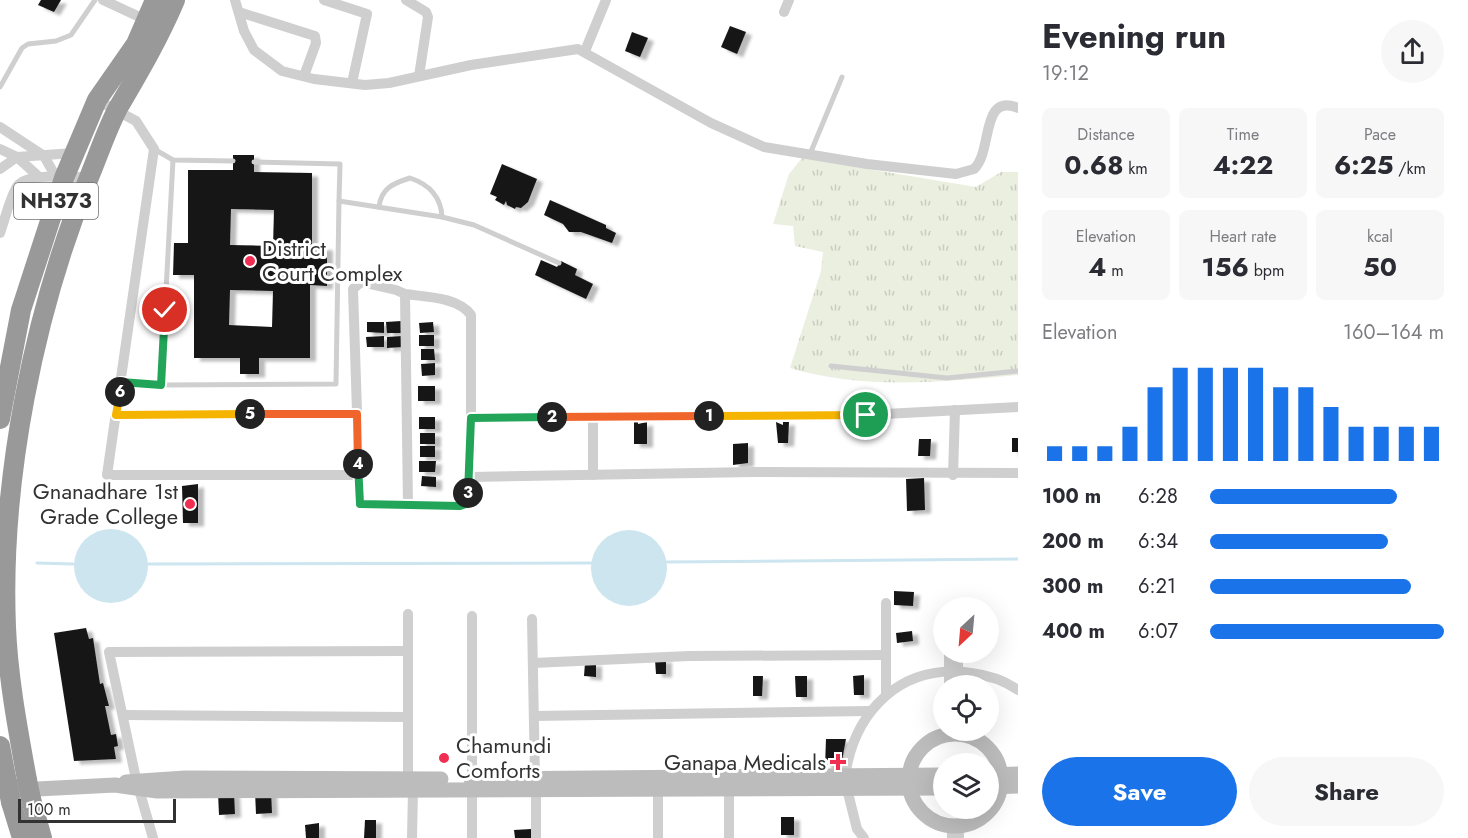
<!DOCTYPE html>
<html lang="en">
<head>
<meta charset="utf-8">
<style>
  :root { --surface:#fff; --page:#f7f7f7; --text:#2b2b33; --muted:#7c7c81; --accent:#1a73e8 }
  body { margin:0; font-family:Jost,sans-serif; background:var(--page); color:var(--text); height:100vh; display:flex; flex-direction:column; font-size:22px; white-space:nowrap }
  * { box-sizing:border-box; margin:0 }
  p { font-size:20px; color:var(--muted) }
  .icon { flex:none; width:33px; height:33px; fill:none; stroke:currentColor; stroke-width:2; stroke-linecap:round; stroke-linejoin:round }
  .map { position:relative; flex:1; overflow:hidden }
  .details { display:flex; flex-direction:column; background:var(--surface); width:450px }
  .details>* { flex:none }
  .needle { width:39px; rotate:206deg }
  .fabs { position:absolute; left:933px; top:597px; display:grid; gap:12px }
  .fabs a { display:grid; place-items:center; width:66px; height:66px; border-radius:50%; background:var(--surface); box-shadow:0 6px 24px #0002; font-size:30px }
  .scale { position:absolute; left:18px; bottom:15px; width:158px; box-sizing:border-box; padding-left:6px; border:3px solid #323232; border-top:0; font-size:16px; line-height:21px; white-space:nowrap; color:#323232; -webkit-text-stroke:4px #fff; paint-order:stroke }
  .pin { position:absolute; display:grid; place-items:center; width:51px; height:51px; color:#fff; margin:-26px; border:3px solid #fff; border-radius:50%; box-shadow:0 2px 6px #0007 }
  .km { position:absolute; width:30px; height:30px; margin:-15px; border-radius:50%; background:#222; color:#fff; font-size:16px; line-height:30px; text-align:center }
  .round { display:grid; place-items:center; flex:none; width:63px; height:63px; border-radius:32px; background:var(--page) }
  .overview { display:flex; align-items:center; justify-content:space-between; height:102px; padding:0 24px }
  h1 { font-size:33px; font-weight:700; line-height:45px }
  .figures { display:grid; grid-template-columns:repeat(3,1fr); gap:9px; height:102px; padding:6px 24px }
  .figures div { display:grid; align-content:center; border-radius:9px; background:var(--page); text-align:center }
  .figures b { font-size:26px; font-weight:700 }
  .figures small { font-size:16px; font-weight:400 }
  .figures p { font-size:16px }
  .chart { height:168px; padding:12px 24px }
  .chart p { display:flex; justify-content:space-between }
  .chart svg { width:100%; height:108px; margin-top:6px; stroke:var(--accent); stroke-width:6 }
  .action { display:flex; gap:12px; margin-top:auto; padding:12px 24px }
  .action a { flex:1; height:69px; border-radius:36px; background:var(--accent); color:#fff; font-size:24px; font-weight:700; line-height:69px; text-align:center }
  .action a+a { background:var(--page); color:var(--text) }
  ul { padding:0 24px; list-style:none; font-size:20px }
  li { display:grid; grid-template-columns:96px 72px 1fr; align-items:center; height:45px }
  li i { height:15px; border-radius:8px; background:var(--accent) }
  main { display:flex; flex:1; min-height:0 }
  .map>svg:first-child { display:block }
  .grass { fill:url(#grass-tufts) }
  .water { fill:#cce5ef }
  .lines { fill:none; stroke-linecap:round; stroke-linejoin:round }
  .stream { stroke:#cce5ef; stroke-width:3 }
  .building { fill:#191919; fill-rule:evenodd; filter:url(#shadow) }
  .lane { stroke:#cfcfcf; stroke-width:5 }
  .street { stroke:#cfcfcf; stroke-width:10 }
  .secondary { stroke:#bcbcbc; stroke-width:15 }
  .highway { stroke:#999; stroke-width:20 }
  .highway-bridge { stroke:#999; stroke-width:20 }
  .split-1-casing { stroke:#fff; stroke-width:12 }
  .split-2-casing { stroke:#fff; stroke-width:12 }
  .split-3-casing { stroke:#fff; stroke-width:12 }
  .split-4-casing { stroke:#fff; stroke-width:12 }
  .split-5-casing { stroke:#fff; stroke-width:12 }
  .split-6-casing { stroke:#fff; stroke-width:12 }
  .split-7-casing { stroke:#fff; stroke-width:12 }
  .split-1 { stroke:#f5b400; stroke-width:8 }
  .split-2 { stroke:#f0652b; stroke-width:8 }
  .split-3 { stroke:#22a559; stroke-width:8 }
  .split-4 { stroke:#22a559; stroke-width:8 }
  .split-5 { stroke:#f0652b; stroke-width:8 }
  .split-6 { stroke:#f5b400; stroke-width:8 }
  .split-7 { stroke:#22a559; stroke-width:8 }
  .poi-dot { fill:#ef2e52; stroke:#fff; stroke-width:2 }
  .labels { text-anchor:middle; stroke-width:6; stroke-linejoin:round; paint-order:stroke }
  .shield { fill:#fff; stroke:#707070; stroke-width:1.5 }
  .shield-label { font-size:21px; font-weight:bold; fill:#323232 }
  .poi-label { font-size:22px; fill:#323232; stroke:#fff; text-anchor:start }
</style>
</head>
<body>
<main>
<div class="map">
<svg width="1018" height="838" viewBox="0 0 1018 838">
  <defs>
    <pattern id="grass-tufts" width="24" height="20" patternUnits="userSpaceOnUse" patternTransform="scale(1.5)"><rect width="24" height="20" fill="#eaefe0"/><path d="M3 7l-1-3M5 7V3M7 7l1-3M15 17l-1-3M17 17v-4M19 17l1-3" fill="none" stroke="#c9cdc1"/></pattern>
    <filter id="shadow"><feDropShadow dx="6" dy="3.5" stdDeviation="1.5" flood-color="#0004"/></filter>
  </defs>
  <rect width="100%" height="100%" fill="#fff"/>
  <path class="grass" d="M802,158L976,187L1001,172H1018V375C943,382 863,390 790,368L821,271L823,252L795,246L793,226L773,224L789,174Z"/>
  <g class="water">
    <circle cx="111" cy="566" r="37"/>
    <circle cx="629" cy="568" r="38"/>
  </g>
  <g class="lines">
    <g class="stream">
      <polyline points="667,562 1018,559"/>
      <polyline points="37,563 73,564"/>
      <polyline points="148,564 591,563"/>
    </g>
  </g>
  <g class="building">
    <polygon points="41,0 61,0 54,12 38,5"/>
    <polygon points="730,26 746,32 737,54 721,47"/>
    <polygon points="632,32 648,38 640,57 625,51"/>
    <path d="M233,155H254V172L312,173V246L327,247V286L310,285V358H259V374H240V358H194V275H173L174,243H188V170H233ZM231,209L274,210L273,246L230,245ZM230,290L273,291L272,327L229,325Z"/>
    <polygon points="502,164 537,179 528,202 521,208 516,207 515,209 507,205 506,201 504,205 495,200 497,197 490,194"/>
    <polygon points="550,200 606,225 606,228 616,233 612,243 581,232 569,232 563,224 544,215"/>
    <polygon points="541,260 557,267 561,261 577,269 575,275 593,284 586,299 535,275"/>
    <polygon points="401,321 402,333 387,333 386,322"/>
    <polygon points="367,322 384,322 384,333 367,332"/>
    <polygon points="433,322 434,332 420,333 419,323"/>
    <rect x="419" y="335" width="15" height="11"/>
    <polygon points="384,336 384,347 367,347 366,337"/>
    <polygon points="402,336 402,347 387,348 387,337"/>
    <polygon points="421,349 434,349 435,360 421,360"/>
    <polygon points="435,363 435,375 422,376 421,364"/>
    <rect x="418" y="386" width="17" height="15"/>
    <rect x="419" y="417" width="16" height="12"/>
    <polygon points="634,422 638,422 638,424 647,422 647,444 634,444"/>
    <polygon points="776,422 783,425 783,422 789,422 788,443 778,443"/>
    <rect x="420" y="433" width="15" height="11"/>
    <rect x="1012" y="438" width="6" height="14"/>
    <polygon points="919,439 931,439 930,456 918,456"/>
    <polygon points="748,443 748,463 733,465 733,444"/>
    <rect x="420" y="446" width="15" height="11"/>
    <polygon points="419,461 436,461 435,472 419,472"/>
    <polygon points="422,476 436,477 436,487 421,486"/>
    <polygon points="924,478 925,510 907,511 906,479"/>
    <polygon points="198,484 198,523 183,523 182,486"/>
    <polygon points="894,591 914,592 913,606 894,605"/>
    <polygon points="86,628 89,639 93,638 100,684 103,683 109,706 105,706 111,735 116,734 118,746 114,747 116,759 74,761 54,633"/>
    <polygon points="912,631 913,641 897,643 896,633"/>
    <polygon points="666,659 666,674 656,674 655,660"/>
    <polygon points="585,663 596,663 596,677 584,676"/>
    <polygon points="864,675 864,695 854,695 853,676"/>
    <polygon points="753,676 763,676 762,696 753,696"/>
    <polygon points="795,676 807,676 807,697 796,697"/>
    <polygon points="826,739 846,739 841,766 825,766"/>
    <polygon points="271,791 272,813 256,814 255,792"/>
    <polygon points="218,793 234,793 235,814 219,815"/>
    <rect x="781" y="817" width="13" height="18"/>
    <polygon points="365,820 376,820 376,838 364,838"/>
    <polygon points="319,823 319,838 306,838 305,825"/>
    <polygon points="531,829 532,838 515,838 514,830"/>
  </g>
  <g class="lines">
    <g class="lane">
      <polyline points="0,87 22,48 28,44 56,41 71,35 95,0"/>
      <polyline points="154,149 173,160 233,161"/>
      <polyline points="810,154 842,77"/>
      <polyline points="254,162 340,164 339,201 442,217 474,225 559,263"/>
      <path d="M379,207C381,188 394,183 410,178C428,184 441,196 442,217"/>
      <polyline points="831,366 947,378 1018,371"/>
      <polyline points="121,382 161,385 336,384 339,201"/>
      <polyline points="161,385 173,160"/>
    </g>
    <g class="street">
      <polyline points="103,0 146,20"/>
      <path d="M235,0L244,31L254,50L282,71L314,79L365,85L389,83L471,65L578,49L711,123L764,147L867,164L956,174L974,169C993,152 980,92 1018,108"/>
      <polyline points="324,0 367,14 352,83"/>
      <polyline points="406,0 426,12 428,17 419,76"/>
      <polyline points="239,12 315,36 316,43 304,76"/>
      <polyline points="784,12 789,0"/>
      <polyline points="585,51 606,0"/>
      <polyline points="97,100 136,121 154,149 107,475 359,475"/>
      <polyline points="0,127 44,156 56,177"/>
      <polyline points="0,149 17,157 38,176"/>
      <polyline points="0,169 17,157 74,153"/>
      <path d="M0,233C5,219 9,201 16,188C25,171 72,178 89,177"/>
      <path d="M405,294C426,297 458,297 471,315V445L466,504L460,506L360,504L353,289L361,282L396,290L405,294L408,505"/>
      <polyline points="116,415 357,414"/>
      <polyline points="471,418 866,415 1018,407"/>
      <polyline points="593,475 593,416"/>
      <polyline points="953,475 955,410"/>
      <polyline points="470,477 754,472 1018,473"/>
      <polyline points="408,614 408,778"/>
      <polyline points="532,619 535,779"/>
      <polyline points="533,663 689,656 886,655"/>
      <polyline points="949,686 949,652"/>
      <polyline points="958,686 958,652"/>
      <polyline points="886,694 886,603"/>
      <polyline points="124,715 407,717"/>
      <polyline points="534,716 869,711"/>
      <polyline points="955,734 956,730"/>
      <polyline points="947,735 947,730"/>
      <path d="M845,777C854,711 901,663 971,673C987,675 1004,680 1018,690"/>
      <polyline points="729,784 729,838"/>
      <polyline points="658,789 658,838"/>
      <polyline points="847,789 857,829 864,838"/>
      <polyline points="536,790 536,838"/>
      <polyline points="952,826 952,838"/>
      <polyline points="959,826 959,838"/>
      <polyline points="153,838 136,779 109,652 407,651"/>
      <polyline points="412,838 413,789"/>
      <polyline points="472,838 472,616"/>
    </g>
    <g class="secondary">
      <circle cx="955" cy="780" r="46"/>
      <polyline points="988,775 1018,774"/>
      <polyline points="471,779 944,775"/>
      <polyline points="126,782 185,778 441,779"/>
      <polyline points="988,787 1018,786"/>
      <polyline points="18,790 115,785 157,791 944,788"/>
    </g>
    <g class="highway">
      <polyline points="0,419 21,310 64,178 97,100 136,44 155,0"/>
      <polyline points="0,746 7,782"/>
      <path d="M27,780C18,730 8,678 6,627C0,481 34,311 90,175C99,153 107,129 118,108C139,72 159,38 175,0"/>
      <polyline points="31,799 42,838"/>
      <polyline points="11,802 22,838"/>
    </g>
    <g class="highway-bridge">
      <polyline points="27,780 31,799"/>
      <polyline points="7,782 11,802"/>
    </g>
  </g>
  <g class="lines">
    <g class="split-1-casing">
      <polyline id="split-1" points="709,416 866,415"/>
    </g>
    <g class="split-2-casing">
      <polyline id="split-2" points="552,417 709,416"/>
    </g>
    <g class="split-3-casing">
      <polyline id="split-3" points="468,493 471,418 552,417"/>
    </g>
    <g class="split-4-casing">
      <polyline id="split-4" points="358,464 360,504 460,506 466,504 468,493"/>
    </g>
    <g class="split-5-casing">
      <polyline id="split-5" points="250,414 357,414 358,464"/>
    </g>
    <g class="split-6-casing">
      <polyline id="split-6" points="120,392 116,415 250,414"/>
    </g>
    <g class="split-7-casing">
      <polyline id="split-7" points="120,392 121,382 161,385 165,310"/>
    </g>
    <use href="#split-1" class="split-1"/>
    <use href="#split-2" class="split-2"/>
    <use href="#split-3" class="split-3"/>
    <use href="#split-4" class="split-4"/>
    <use href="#split-5" class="split-5"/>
    <use href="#split-6" class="split-6"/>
    <use href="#split-7" class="split-7"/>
  </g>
  <g class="poi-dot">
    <circle cx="250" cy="261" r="6"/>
    <circle cx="190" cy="504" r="6"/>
    <circle cx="444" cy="758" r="6"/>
    <path d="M835 753h6v6h6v6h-6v6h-6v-6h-6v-6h6z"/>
  </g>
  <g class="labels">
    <rect class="shield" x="14" y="183" width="84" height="36" rx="4.5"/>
    <g class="shield-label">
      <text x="56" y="208">NH373</text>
    </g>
    <g class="poi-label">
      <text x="262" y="256">District<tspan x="262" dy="25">Court Complex</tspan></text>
      <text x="178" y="499" text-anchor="end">Gnanadhare 1st<tspan x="178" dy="25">Grade College</tspan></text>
      <text x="456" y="753">Chamundi<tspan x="456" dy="25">Comforts</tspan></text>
      <text x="826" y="770" text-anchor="end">Ganapa Medicals</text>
    </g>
  </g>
</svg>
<div class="fabs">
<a><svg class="needle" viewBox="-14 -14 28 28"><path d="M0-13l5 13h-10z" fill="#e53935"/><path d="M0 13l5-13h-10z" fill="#7c7c81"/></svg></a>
<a><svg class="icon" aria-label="locate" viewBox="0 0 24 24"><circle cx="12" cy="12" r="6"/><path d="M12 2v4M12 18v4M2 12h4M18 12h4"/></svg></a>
<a><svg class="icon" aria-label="layers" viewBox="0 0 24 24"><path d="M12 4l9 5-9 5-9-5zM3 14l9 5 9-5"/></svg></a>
</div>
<div class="scale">100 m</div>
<div class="pin" style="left:866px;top:415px;background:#1e9e55"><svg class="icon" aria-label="arrive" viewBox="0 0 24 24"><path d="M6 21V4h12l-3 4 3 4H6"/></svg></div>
<div class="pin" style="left:165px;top:310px;background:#d93025"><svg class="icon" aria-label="check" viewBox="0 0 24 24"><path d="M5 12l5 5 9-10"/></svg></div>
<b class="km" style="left:709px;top:416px">1</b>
<b class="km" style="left:552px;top:417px">2</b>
<b class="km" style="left:468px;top:493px">3</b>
<b class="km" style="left:358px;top:464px">4</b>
<b class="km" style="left:250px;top:414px">5</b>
<b class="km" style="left:120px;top:392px">6</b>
</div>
<section class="details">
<div class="overview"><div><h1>Evening run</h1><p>19:12</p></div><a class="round"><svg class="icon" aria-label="share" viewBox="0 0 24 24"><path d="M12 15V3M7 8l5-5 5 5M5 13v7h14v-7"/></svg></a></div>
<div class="figures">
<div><p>Distance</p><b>0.68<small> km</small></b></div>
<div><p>Time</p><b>4:22</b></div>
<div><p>Pace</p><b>6:25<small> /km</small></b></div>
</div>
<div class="figures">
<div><p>Elevation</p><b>4<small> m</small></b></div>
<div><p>Heart rate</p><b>156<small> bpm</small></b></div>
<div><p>kcal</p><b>50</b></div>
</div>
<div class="chart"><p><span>Elevation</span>160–164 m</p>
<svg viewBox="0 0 160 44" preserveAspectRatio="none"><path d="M5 44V38M15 44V38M25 44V38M35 44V30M45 44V14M55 44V6M65 44V6M75 44V6M85 44V6M95 44V14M105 44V14M115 44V22M125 44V30M135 44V30M145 44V30M155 44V30"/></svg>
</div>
<ul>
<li><b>100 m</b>6:28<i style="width:80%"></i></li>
<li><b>200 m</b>6:34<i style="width:76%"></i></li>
<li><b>300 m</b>6:21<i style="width:86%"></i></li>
<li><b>400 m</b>6:07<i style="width:100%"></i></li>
</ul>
<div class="action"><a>Save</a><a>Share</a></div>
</section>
</main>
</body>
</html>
